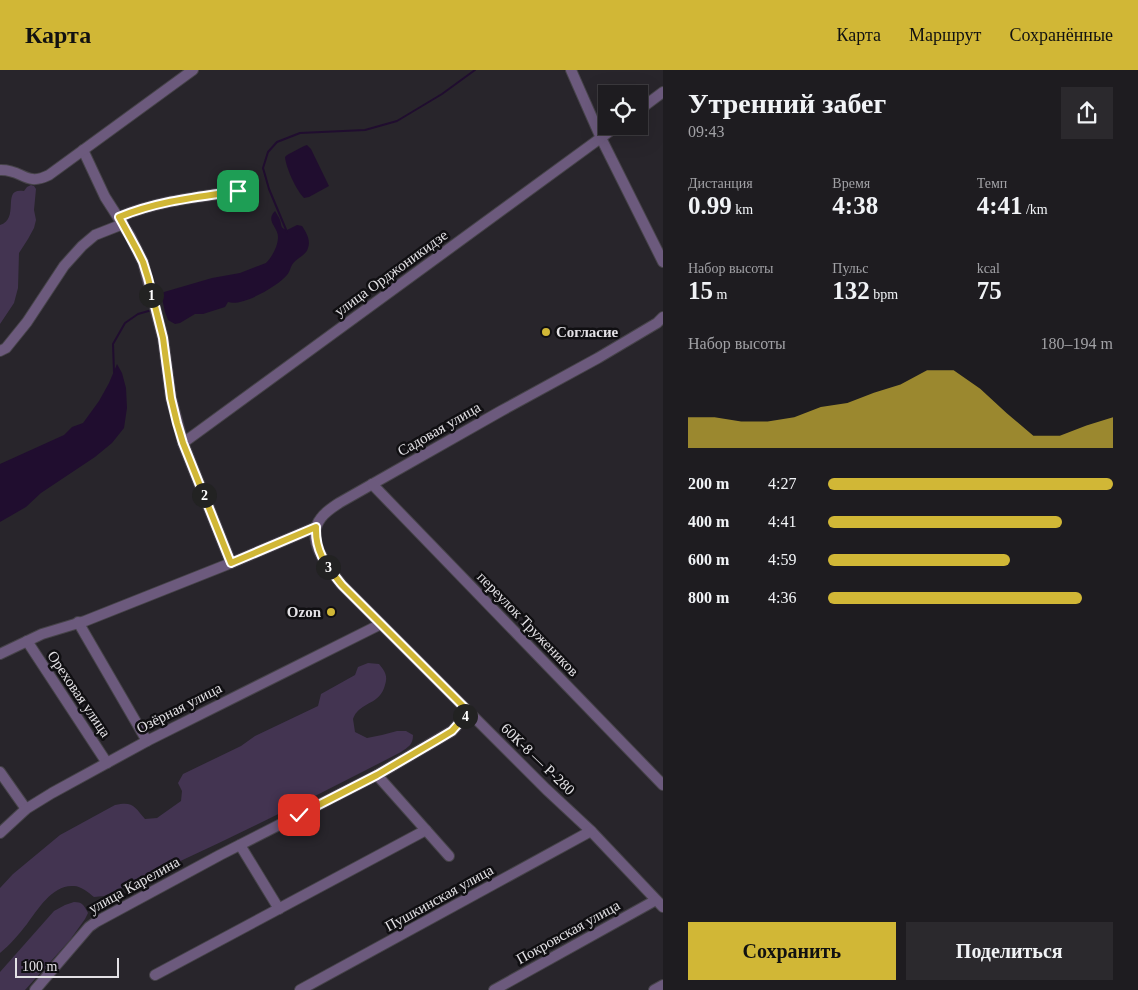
<!DOCTYPE html>
<html lang="ru">
<head>
<meta charset="utf-8">
<style>
  :root { --surface:#1e1c20; --page:#2b292d; --text:#f1f3f6; --muted:#a1a1a5; --line:#3c3a3e; --accent:#d1b736 }
  body { margin:0; font-family:Georgia,serif; background:var(--page); color:var(--text); height:100vh; display:flex; flex-direction:column; font-size:19px; white-space:nowrap }
  * { box-sizing:border-box; margin:0 }
  p { font-size:16px; color:var(--muted) }
  .icon { flex:none; width:28px; height:28px; fill:none; stroke:currentColor; stroke-width:2; stroke-linecap:round; stroke-linejoin:round }
  .map { position:relative; flex:1; overflow:hidden }
  .side { display:flex; flex-direction:column; background:var(--surface); width:475px }
  .side>* { flex:none }
  .tools { position:absolute; left:598px; top:15px; display:grid; gap:10px }
  .tools a { display:grid; place-items:center; width:50px; height:50px; border-radius:0px; background:var(--surface); box-shadow:0 5px 20px #0002,0 0 0 1px var(--line); font-size:25px }
  .scale { position:absolute; left:15px; bottom:12px; width:104px; box-sizing:border-box; padding-left:5px; border:2px solid #e3e1e5; border-top:0; font-size:14px; line-height:18px; white-space:nowrap; color:#e3e1e5; -webkit-text-stroke:4px #100f12; paint-order:stroke }
  .pin { position:absolute; display:grid; place-items:center; width:42px; height:42px; color:#fff; margin:-21px; border-radius:10px; box-shadow:0 2px 8px #0006 }
  .km { position:absolute; width:25px; height:25px; margin:-12px; border-radius:50%; background:#222; color:#fff; font-size:14px; line-height:25px; text-align:center }
  .round { display:grid; place-items:center; flex:none; width:52px; height:52px; border-radius:0px; background:var(--page) }
  .head { display:flex; align-items:center; justify-content:space-between; height:85px; padding:0 25px }
  h1 { font-size:28px; font-weight:700; line-height:38px }
  .metrics { display:grid; grid-template-columns:repeat(3,1fr); gap:8px; height:85px; padding:5px 25px }
  .metrics div { display:grid; align-content:center }
  .metrics b { font-size:25px; font-weight:700 }
  .metrics small { font-size:14px; font-weight:400 }
  .metrics p { font-size:14px }
  .chart { height:140px; padding:10px 25px }
  .chart p { display:flex; justify-content:space-between }
  .chart svg { width:100%; height:90px; margin-top:5px; fill:var(--accent); opacity:.7 }
  .action { display:flex; gap:10px; margin-top:auto; padding:10px 25px }
  .action a { flex:1; height:58px; border-radius:0px; background:var(--accent); color:#111; font-size:20px; font-weight:700; line-height:58px; text-align:center }
  .action a+a { background:var(--page); color:var(--text) }
  ul { padding:0 25px; list-style:none; font-size:16px }
  li { display:grid; grid-template-columns:80px 60px 1fr; align-items:center; height:38px }
  li i { height:12px; border-radius:6px; background:var(--accent) }
  header { display:flex; align-items:center; gap:30px; box-sizing:border-box; height:70px; padding:0 25px; background:var(--accent); color:#111 }
  header strong { font-size:24px }
  nav { display:flex; gap:28px; margin-inline-start:auto; font-size:18px }
  main { display:flex; flex:1; min-height:0 }
  .map>svg:first-child { display:block }
  .green { fill:#433451 }
  .water { fill:#200d2f }
  .lines { fill:none; stroke-linecap:round; stroke-linejoin:round }
  .stream { stroke:#200d2f; stroke-width:2 }
  .minor-casing { stroke:#464349; stroke-width:12 }
  .minor { stroke:#6c5a7d; stroke-width:10 }
  .route-casing { stroke:#fff; stroke-width:10 }
  .route { stroke:#d1b736; stroke-width:6 }
  .poi-dot { fill:#d1b736; stroke:#100f12; stroke-width:2 }
  .labels { text-anchor:middle; stroke-width:5; stroke-linejoin:round; paint-order:stroke }
  .street-label { font-size:15px; fill:#e3e1e5; stroke:#100f12 }
  .poi-label { font-size:15px; font-weight:bold; fill:#e3e1e5; stroke:#100f12; text-anchor:start }
</style>
</head>
<body>
<header>
<strong>Карта</strong>
<nav><a>Карта</a><a>Маршрут</a><a>Сохранённые</a></nav>
</header>
<main>
<div class="map">
<svg width="663" height="920" viewBox="0 0 663 920">
  <rect width="100%" height="100%" fill="#28252b"/>
  <g class="green">
    <path d="M31,115L34,116L36,119L34,140L36,150L34,158L28,169L19,183L18,218L14,233L0,254V155C21,148 0,117 24,121L27,117Z"/>
    <path d="M368,593L379,594C385,601 388,606 385,615C380,633 367,631 357,642C355,644 354,646 353,649L355,662L367,668L382,665L397,661H406L413,665C413,675 408,677 401,682C303,733 205,781 104,826L94,827C89,823 81,816 74,816C53,814 38,839 27,854C19,864 10,875 0,883V818L13,804L60,765L115,735C133,731 134,736 145,749L157,748L181,731L182,721L178,713L183,704L241,676L255,666L318,636L321,624L355,605L358,597Z"/>
    <path d="M74,832C82,832 84,835 88,843L85,849L70,870L25,920H0V902L54,841L65,835Z"/>
  </g>
  <g class="water">
    <path d="M307,75L311,79L329,116L309,127L304,128C296,120 286,98 285,87L287,85L304,76Z"/>
    <path d="M275,141C276,143 279,147 280,150C282,156 280,158 287,160L297,155L302,156C306,162 311,170 308,178C306,186 296,188 292,195C290,198 290,202 287,205C278,216 242,237 228,232L225,237L203,244H195L180,253L175,254L168,250L165,242L161,224L164,222L212,208L240,203L266,193C272,187 278,176 278,167C278,157 265,151 275,141Z"/>
    <polygon points="117,294 122,303 126,318 127,338 124,358 112,373 95,387 41,423 26,437 0,452 0,394 64,365 72,357 83,353 99,331 109,313"/>
  </g>
  <g class="lines">
    <g class="stream">
      <polyline points="287,162 269,119 263,98 268,82 277,72 300,63 365,60 397,51 442,24 475,0"/>
      <polyline points="114,302 113,274 125,253 138,244 152,240"/>
    </g>
    <g class="minor-casing">
      <g id="minor">
        <polyline points="571,0 601,68 663,192"/>
        <polyline points="639,40 663,22"/>
        <polyline points="83,80 105,127 130,166 143,192 163,268 171,328 183,373 231,493"/>
        <path d="M0,100C23,99 25,117 49,105L193,0"/>
        <path d="M119,147C158,131 197,127 238,121"/>
        <path d="M663,247L657,253L598,288L501,341L339,433C333,437 325,442 321,448C304,469 329,499 342,515L546,719L591,761L663,837"/>
        <polyline points="0,281 6,278 27,252 64,196 82,176 95,165 123,154"/>
        <polyline points="183,373 617,56"/>
        <polyline points="372,414 663,715"/>
        <polyline points="78,552 147,671"/>
        <polyline points="27,571 107,693"/>
        <polyline points="0,584 42,564 85,551 231,493 316,457"/>
        <polyline points="0,702 26,739"/>
        <polyline points="377,705 449,786"/>
        <polyline points="0,763 26,739 52,723 147,671 381,554"/>
        <polyline points="240,775 279,839"/>
        <polyline points="155,905 426,760"/>
        <polyline points="35,920 89,857 96,852 220,785 377,705 452,661 469,642"/>
        <polyline points="300,920 591,761"/>
        <polyline points="494,920 656,830"/>
        <polyline points="654,920 663,915"/>
      </g>
    </g>
    <use href="#minor" class="minor"/>
  </g>
  <g class="lines">
    <g class="route-casing">
      <path id="route" d="M238,121C197,127 158,131 119,147L137,180L143,192L148,208L163,268L171,328L177,353L183,373L231,493L316,457C315,483 327,496 342,515L469,642L452,661L437,670L377,705L299,745"/>
    </g>
    <use href="#route" class="route"/>
  </g>
  <g class="poi-dot">
    <circle cx="546" cy="262" r="5"/>
    <circle cx="331" cy="542" r="5"/>
  </g>
  <g class="labels">
    <g class="street-label">
      <text transform="translate(391 203) rotate(-36)" y="5">улица Орджоникидзе</text>
      <text transform="translate(439 359) rotate(-30)" y="5">Садовая улица</text>
      <text transform="translate(528 554) rotate(46)" y="5">переулок Тружеников</text>
      <text transform="translate(79 624) rotate(56)" y="5">Ореховая улица</text>
      <text transform="translate(179 638) rotate(-27)" y="5">Озёрная улица</text>
      <text transform="translate(538 689) rotate(44)" y="5">60К-8 — Р-280</text>
      <text transform="translate(134 815) rotate(-29)" y="5">улица Карелина</text>
      <text transform="translate(439 828) rotate(-29)" y="5">Пушкинская улица</text>
      <text transform="translate(568 862) rotate(-29)" y="5">Покровская улица</text>
    </g>
    <g class="poi-label">
      <text x="556" y="267">Согласие</text>
      <text x="321" y="547" text-anchor="end">Ozon</text>
    </g>
  </g>
</svg>
<div class="tools">
<a><svg class="icon" aria-label="locate" viewBox="0 0 24 24"><circle cx="12" cy="12" r="6"/><path d="M12 2v4M12 18v4M2 12h4M18 12h4"/></svg></a>
</div>
<div class="scale">100 m</div>
<div class="pin" style="left:238px;top:121px;background:#1e9e55"><svg class="icon" aria-label="arrive" viewBox="0 0 24 24"><path d="M6 21V4h12l-3 4 3 4H6"/></svg></div>
<div class="pin" style="left:299px;top:745px;background:#d93025"><svg class="icon" aria-label="check" viewBox="0 0 24 24"><path d="M5 12l5 5 9-10"/></svg></div>
<b class="km" style="left:151px;top:225px">1</b>
<b class="km" style="left:204px;top:425px">2</b>
<b class="km" style="left:328px;top:497px">3</b>
<b class="km" style="left:465px;top:646px">4</b>
</div>
<section class="side">
<div class="head"><div><h1>Утренний забег</h1><p>09:43</p></div><a class="round"><svg class="icon" aria-label="share" viewBox="0 0 24 24"><path d="M12 15V3M7 8l5-5 5 5M5 13v7h14v-7"/></svg></a></div>
<div class="metrics">
<div><p>Дистанция</p><b>0.99<small> km</small></b></div>
<div><p>Время</p><b>4:38</b></div>
<div><p>Темп</p><b>4:41<small> /km</small></b></div>
</div>
<div class="metrics">
<div><p>Набор высоты</p><b>15<small> m</small></b></div>
<div><p>Пульс</p><b>132<small> bpm</small></b></div>
<div><p>kcal</p><b>75</b></div>
</div>
<div class="chart"><p><span>Набор высоты</span>180–194 m</p>
<svg viewBox="0 0 160 44" preserveAspectRatio="none"><path d="M0 44V29L10 29L20 31L30 31L40 29L50 24L60 22L70 17L80 13L90 6L100 6L110 15L120 27L130 38L140 38L150 33L160 29V44z"/></svg>
</div>
<ul>
<li><b>200 m</b>4:27<i style="width:100%"></i></li>
<li><b>400 m</b>4:41<i style="width:82%"></i></li>
<li><b>600 m</b>4:59<i style="width:64%"></i></li>
<li><b>800 m</b>4:36<i style="width:89%"></i></li>
</ul>
<div class="action"><a>Сохранить</a><a>Поделиться</a></div>
</section>
</main>
</body>
</html>
